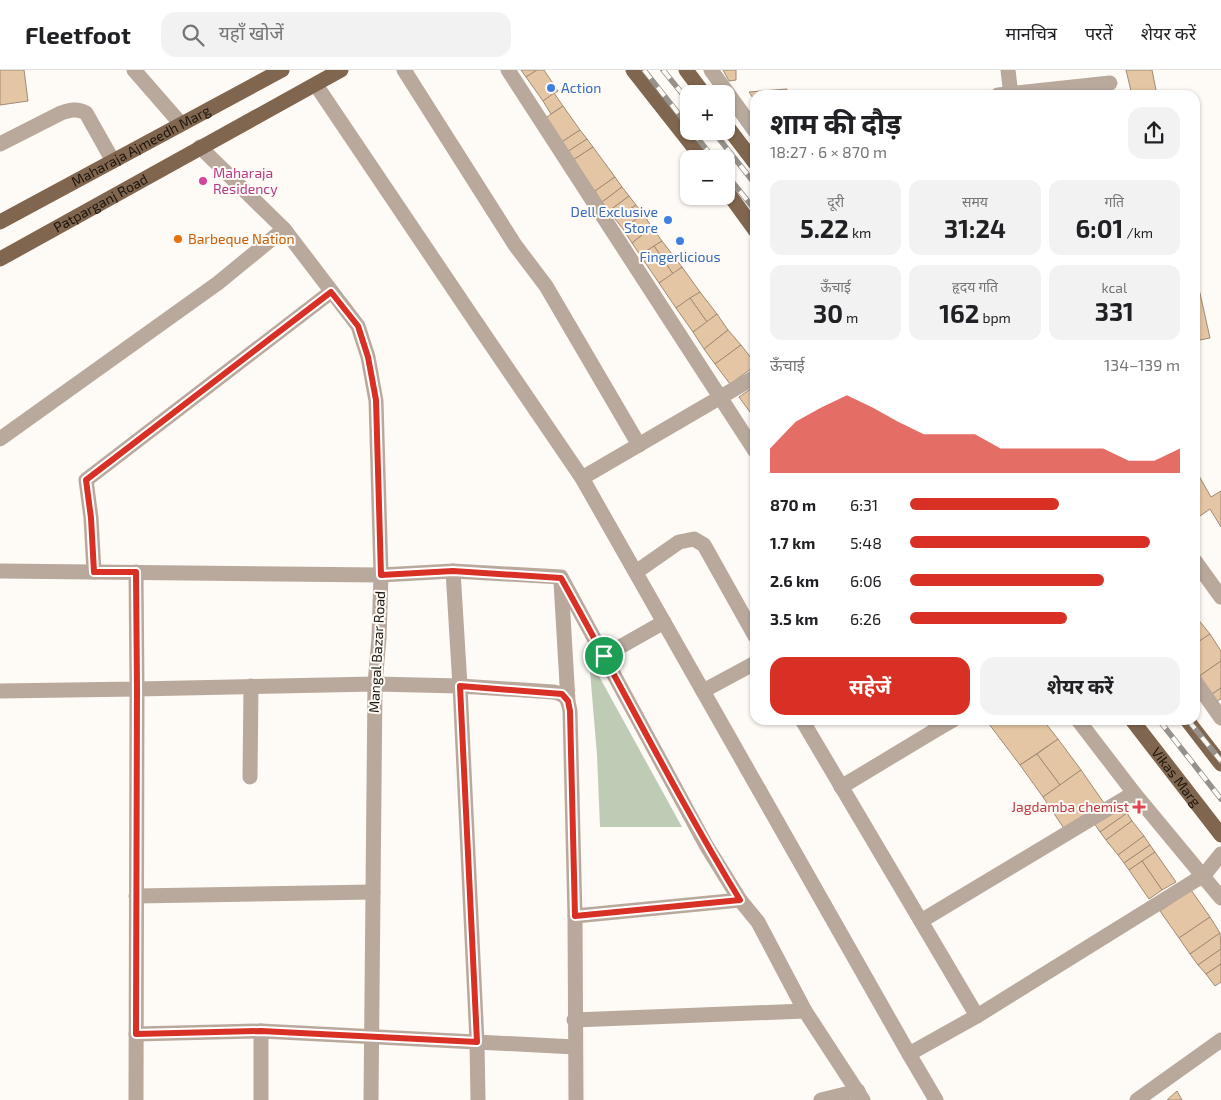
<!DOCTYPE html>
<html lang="hi">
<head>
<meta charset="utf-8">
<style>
  :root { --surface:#fff; --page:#f2f2f2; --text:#202124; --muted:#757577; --line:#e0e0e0; --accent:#d93025 }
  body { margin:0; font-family:"Exo 2","Noto Sans Devanagari",sans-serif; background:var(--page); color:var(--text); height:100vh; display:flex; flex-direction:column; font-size:19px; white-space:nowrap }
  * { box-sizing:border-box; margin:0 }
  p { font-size:16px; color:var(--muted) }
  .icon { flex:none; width:28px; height:28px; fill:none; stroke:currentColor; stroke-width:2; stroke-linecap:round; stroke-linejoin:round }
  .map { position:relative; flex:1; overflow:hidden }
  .drawer { position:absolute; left:750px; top:20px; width:450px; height:635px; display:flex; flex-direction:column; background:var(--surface); border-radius:15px; box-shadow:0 1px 4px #0004 }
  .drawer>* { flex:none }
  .controls { position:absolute; left:680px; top:15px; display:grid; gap:10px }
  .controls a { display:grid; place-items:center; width:55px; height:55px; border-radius:10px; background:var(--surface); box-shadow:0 1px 4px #0004; font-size:25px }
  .pin { position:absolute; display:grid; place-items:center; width:42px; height:42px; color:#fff; margin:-21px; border:2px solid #fff; border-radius:50%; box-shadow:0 1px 5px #0007 }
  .round { display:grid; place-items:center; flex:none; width:52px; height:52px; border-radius:15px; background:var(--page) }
  .head { display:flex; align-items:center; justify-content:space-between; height:85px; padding:0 20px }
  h1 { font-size:28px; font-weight:700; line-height:38px }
  .figures { display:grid; grid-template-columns:repeat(3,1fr); gap:8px; height:85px; padding:5px 20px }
  .figures div { display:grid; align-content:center; border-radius:12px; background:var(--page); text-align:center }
  .figures b { font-size:25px; font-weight:700 }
  .figures small { font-size:14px; font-weight:400 }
  .figures p { font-size:14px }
  .chart { height:140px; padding:10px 20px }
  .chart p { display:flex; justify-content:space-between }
  .chart svg { width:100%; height:90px; margin-top:5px; fill:var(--accent); opacity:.7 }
  .cta { display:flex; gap:10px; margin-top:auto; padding:10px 20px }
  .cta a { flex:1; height:58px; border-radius:15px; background:var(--accent); color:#fff; font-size:20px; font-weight:700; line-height:58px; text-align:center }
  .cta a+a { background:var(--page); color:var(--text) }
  ul { padding:0 20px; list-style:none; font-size:16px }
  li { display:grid; grid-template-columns:80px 60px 1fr; align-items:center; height:38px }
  li i { height:12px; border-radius:6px; background:var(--accent) }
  header { display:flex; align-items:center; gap:30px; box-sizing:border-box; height:70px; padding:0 25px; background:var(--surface); border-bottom:1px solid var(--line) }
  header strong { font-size:24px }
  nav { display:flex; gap:28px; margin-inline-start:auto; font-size:18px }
  .search { width:350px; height:45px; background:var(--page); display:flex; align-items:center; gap:12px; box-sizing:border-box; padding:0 18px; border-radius:15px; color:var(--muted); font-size:19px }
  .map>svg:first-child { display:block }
  .green { fill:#beccb5 }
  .building { fill:#e5c6a4; stroke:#a08b74 }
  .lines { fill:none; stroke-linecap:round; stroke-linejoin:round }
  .minor { stroke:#b9a99d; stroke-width:15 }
  .major { stroke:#81664f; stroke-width:15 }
  .rail-casing { stroke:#97918b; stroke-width:5.5 }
  .rail { stroke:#fefaf5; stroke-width:4; stroke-dasharray:11; stroke-linecap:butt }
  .route-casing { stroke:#fff; stroke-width:10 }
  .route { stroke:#d93025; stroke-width:6 }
  .shop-dot { fill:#3f7fe0; stroke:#fefaf5; stroke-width:2 }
  .hotel-dot { fill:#d1479c; stroke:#fefaf5; stroke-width:2 }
  .food-dot { fill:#e8710a; stroke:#fefaf5; stroke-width:2 }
  .health-dot { fill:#e0444e; stroke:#fefaf5; stroke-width:2 }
  .labels { text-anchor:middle; stroke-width:4; stroke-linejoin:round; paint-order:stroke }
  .shop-label { font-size:14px; fill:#366cbe; stroke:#fefaf5; text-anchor:start }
  .street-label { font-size:14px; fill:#1c150c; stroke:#fefaf5 }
  .hotel-label { font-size:14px; fill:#b23c85; stroke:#fefaf5; text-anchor:start }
  .food-label { font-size:14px; fill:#c56008; stroke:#fefaf5; text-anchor:start }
  .health-label { font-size:14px; fill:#be3a42; stroke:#fefaf5; text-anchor:end }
</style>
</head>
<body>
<header>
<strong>Fleetfoot</strong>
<div class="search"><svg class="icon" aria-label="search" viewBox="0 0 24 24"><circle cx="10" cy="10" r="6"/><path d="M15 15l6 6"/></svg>यहाँ खोजें</div>
<nav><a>मानचित्र</a><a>परतें</a><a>शेयर करें</a></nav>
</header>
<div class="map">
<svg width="1221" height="1030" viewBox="0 0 1221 1030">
  <rect width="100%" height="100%" fill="#fefaf5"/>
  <polygon class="green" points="589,589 589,588 682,757 600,757 597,685"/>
  <g class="building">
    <polygon points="0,0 24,0 28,31 0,35"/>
    <polygon points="521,0 537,0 526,7"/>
    <polygon points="537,0 544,0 558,21 543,31 526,7"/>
    <polygon points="723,0 736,0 736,10 729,11"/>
    <polygon points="1126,0 1152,0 1157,25 1132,25"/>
    <polygon points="787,19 787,25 755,25 755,31 749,22"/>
    <polygon points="554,23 563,36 551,44 543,31"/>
    <polygon points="563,36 580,60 560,73 544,49"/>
    <polygon points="580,60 587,69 567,82 560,73"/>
    <polygon points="587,69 593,77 573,90 567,82"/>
    <polygon points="593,77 615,107 595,121 573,90"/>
    <polygon points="615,107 622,117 602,132 595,121"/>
    <polygon points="622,117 629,126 609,141 602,132"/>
    <polygon points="629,126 636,135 615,149 609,141"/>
    <polygon points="636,135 643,144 623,159 615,149"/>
    <polygon points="643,144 652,157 632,173 623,159"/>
    <polygon points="652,157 662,171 640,185 632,173"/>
    <polygon points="662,171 682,197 673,204 654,176"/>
    <polygon points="654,176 673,204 659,213 640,185"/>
    <polygon points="682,197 700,222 676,238 659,213"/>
    <polygon points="1195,201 1210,268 1195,271"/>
    <polygon points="700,222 717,244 707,252 690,228"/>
    <polygon points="690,228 707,252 693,262 676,238"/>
    <polygon points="717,244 728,260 704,279 693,262"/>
    <polygon points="728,260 741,275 715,294 704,279"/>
    <polygon points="741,275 755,293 755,296 730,314 715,294"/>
    <polygon points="755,316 755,344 753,346 739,327"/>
    <polygon points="1199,406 1211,427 1221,421 1221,457 1210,439 1197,448 1195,445 1195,409"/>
    <polygon points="1197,548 1210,564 1195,574 1195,549"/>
    <polygon points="1210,564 1221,581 1221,591 1198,607 1195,603 1195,574"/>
    <polygon points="1221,591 1221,618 1212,624 1198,607"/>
    <polygon points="1221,618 1221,629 1217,631 1212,624"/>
    <polygon points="986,650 1043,650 1058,669 1020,695"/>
    <polygon points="1058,669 1081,700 1060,715 1037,684"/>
    <polygon points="1037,684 1060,715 1043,727 1020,695"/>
    <polygon points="1081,700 1104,733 1065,760 1043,727"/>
    <polygon points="1120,734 1127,743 1100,762 1094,753"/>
    <polygon points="1127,743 1132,751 1106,770 1100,762"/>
    <polygon points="1132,751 1144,766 1118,785 1106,770"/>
    <polygon points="1144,766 1150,775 1124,793 1118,785"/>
    <polygon points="1150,775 1155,782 1129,800 1124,793"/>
    <polygon points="1155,782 1176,812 1162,820 1142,791"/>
    <polygon points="1142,791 1162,820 1149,829 1129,800"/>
    <polygon points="1191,820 1210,847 1179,868 1160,841"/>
    <polygon points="1210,847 1220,863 1190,884 1179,868"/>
    <polygon points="1220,863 1221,879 1198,895 1190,884"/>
    <polygon points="1221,879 1221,894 1206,904 1198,895"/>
    <polygon points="1221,894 1221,912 1215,916 1206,904"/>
    <polygon points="1177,1021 1182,1030 1167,1030"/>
  </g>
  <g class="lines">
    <g class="minor">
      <polyline points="134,0 181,54"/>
      <polyline points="404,0 515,175 546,216 639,375"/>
      <polyline points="508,0 755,381"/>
      <polyline points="711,0 755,61"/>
      <polyline points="1008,0 1011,25"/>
      <polyline points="316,15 473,248 582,408 909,984 977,946 1204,805 1221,784"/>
      <polyline points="998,25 1110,13"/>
      <path d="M0,74L61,43C70,40 77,38 86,43L113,91"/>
      <polyline points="200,77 284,159 358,256 368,287 376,331 381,505 379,568 375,614 371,1030"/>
      <polyline points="0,369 218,213 284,159"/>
      <polyline points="582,408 755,307"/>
      <polyline points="1195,491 1221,527"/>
      <polyline points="0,501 381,505 453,501 561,507 706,775 740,830 758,852 805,941 863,1030"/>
      <polyline points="94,502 91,448 86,410 331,222"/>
      <polyline points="636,502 679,472 694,469 704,475 755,566"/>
      <polyline points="561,512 568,631"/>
      <polyline points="604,586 664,552"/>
      <polyline points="1195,611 1221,648"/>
      <polyline points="0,621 137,619 136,502"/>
      <polyline points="703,621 755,593"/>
      <polyline points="802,650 977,946"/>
      <polyline points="933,650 939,658 953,650"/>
      <polyline points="1078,650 1134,723 1221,828"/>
      <polyline points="250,707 251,616"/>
      <polyline points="841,717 939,658"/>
      <polyline points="136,826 373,822"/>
      <polyline points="575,846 740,830"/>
      <polyline points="921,851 1134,723"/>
      <polyline points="574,950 805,941"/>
      <polyline points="261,961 261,1030"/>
      <polyline points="136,964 261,961 575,977"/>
      <polyline points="909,984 936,1030"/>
      <polyline points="136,1030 137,619 375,614 460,616 453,501"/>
      <path d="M478,1030L477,972L460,616L553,622C566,624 568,629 570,641L575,846L576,1030"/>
      <polyline points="821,1030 858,1021"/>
      <polyline points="1137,1030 1221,970"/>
    </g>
    <g class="major">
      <polyline points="633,0 703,89"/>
      <polyline points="686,0 704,24"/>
      <polyline points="726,55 755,93"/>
      <polyline points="726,120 755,160"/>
      <path id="s1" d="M0,152L282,0"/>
      <path id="s2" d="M0,189L341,0"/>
      <path id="s3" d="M1132,650L1221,765"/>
      <polyline points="1187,650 1221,694"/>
    </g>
    <g class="rail-casing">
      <g id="rail">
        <polyline points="644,0 689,57"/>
        <polyline points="663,0 689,32"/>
        <polyline points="692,61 714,89"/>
        <polyline points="713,61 755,114"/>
        <polyline points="726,104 755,140"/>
        <polyline points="1159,650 1221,729"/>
        <polyline points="1188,650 1221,691"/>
      </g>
    </g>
    <use href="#rail" class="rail"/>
  </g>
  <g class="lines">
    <g class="route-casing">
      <path id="route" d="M331,222L358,256L368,287L376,330L381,505L453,501L561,508C621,615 676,725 740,830L575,846L570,641L568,631L562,624L460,616L477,972L261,961L136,964L137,619L136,502H94L91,448L86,410Z"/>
    </g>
    <use href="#route" class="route"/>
  </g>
  <g class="shop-dot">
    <circle cx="551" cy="18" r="5"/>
    <circle cx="668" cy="150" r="5"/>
    <circle cx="680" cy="171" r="5"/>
  </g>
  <circle class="hotel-dot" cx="203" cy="111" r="5"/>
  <circle class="food-dot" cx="178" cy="169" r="5"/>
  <path class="health-dot" d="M1136.5 729.5h5v5h5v5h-5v5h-5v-5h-5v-5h5z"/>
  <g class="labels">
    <g class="shop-label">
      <text x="561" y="23">Action</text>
      <text x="658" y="147" text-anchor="end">Dell Exclusive<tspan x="658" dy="16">Store</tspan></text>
      <text x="680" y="192" text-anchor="middle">Fingerlicious</text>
    </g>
    <g class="street-label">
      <text dy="5" stroke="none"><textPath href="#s1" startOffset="160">Maharaja Ajmeedh Marg</textPath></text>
      <text dy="5" stroke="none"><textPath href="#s2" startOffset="115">Patparganj Road</textPath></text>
      <text transform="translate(377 582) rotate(-87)" y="5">Mangal Bazar Road</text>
      <text dy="5" stroke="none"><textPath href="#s3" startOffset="72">Vikas Marg</textPath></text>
    </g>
    <g class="hotel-label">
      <text x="213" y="108">Maharaja<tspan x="213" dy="16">Residency</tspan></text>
    </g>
    <g class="food-label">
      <text x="188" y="174">Barbeque Nation</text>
    </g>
    <g class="health-label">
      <text x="1129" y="742">Jagdamba chemist</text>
    </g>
  </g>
</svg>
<div class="controls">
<a>+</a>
<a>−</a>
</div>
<div class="pin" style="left:604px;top:586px;background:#1e9e55"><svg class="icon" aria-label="arrive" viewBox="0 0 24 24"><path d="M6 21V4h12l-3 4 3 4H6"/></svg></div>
<section class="drawer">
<div class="head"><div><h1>शाम की दौड़</h1><p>18:27 · 6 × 870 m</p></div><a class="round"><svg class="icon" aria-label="share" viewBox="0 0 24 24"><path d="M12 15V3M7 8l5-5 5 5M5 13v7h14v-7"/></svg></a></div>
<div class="figures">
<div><p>दूरी</p><b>5.22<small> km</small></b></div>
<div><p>समय</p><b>31:24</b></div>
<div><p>गति</p><b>6:01<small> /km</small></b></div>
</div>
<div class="figures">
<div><p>ऊँचाई</p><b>30<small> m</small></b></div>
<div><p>हृदय गति</p><b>162<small> bpm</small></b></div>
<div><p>kcal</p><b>331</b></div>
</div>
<div class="chart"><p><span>ऊँचाई</span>134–139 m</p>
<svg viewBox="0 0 160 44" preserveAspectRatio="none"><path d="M0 44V32L10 19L20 12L30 6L40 12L50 19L60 25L70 25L80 25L90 32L100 32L110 32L120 32L130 32L140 38L150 38L160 32V44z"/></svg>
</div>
<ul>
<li><b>870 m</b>6:31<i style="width:55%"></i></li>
<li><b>1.7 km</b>5:48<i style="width:89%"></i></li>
<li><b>2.6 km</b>6:06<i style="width:72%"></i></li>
<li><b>3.5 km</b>6:26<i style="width:58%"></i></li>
</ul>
<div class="cta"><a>सहेजें</a><a>शेयर करें</a></div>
</section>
</div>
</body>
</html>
